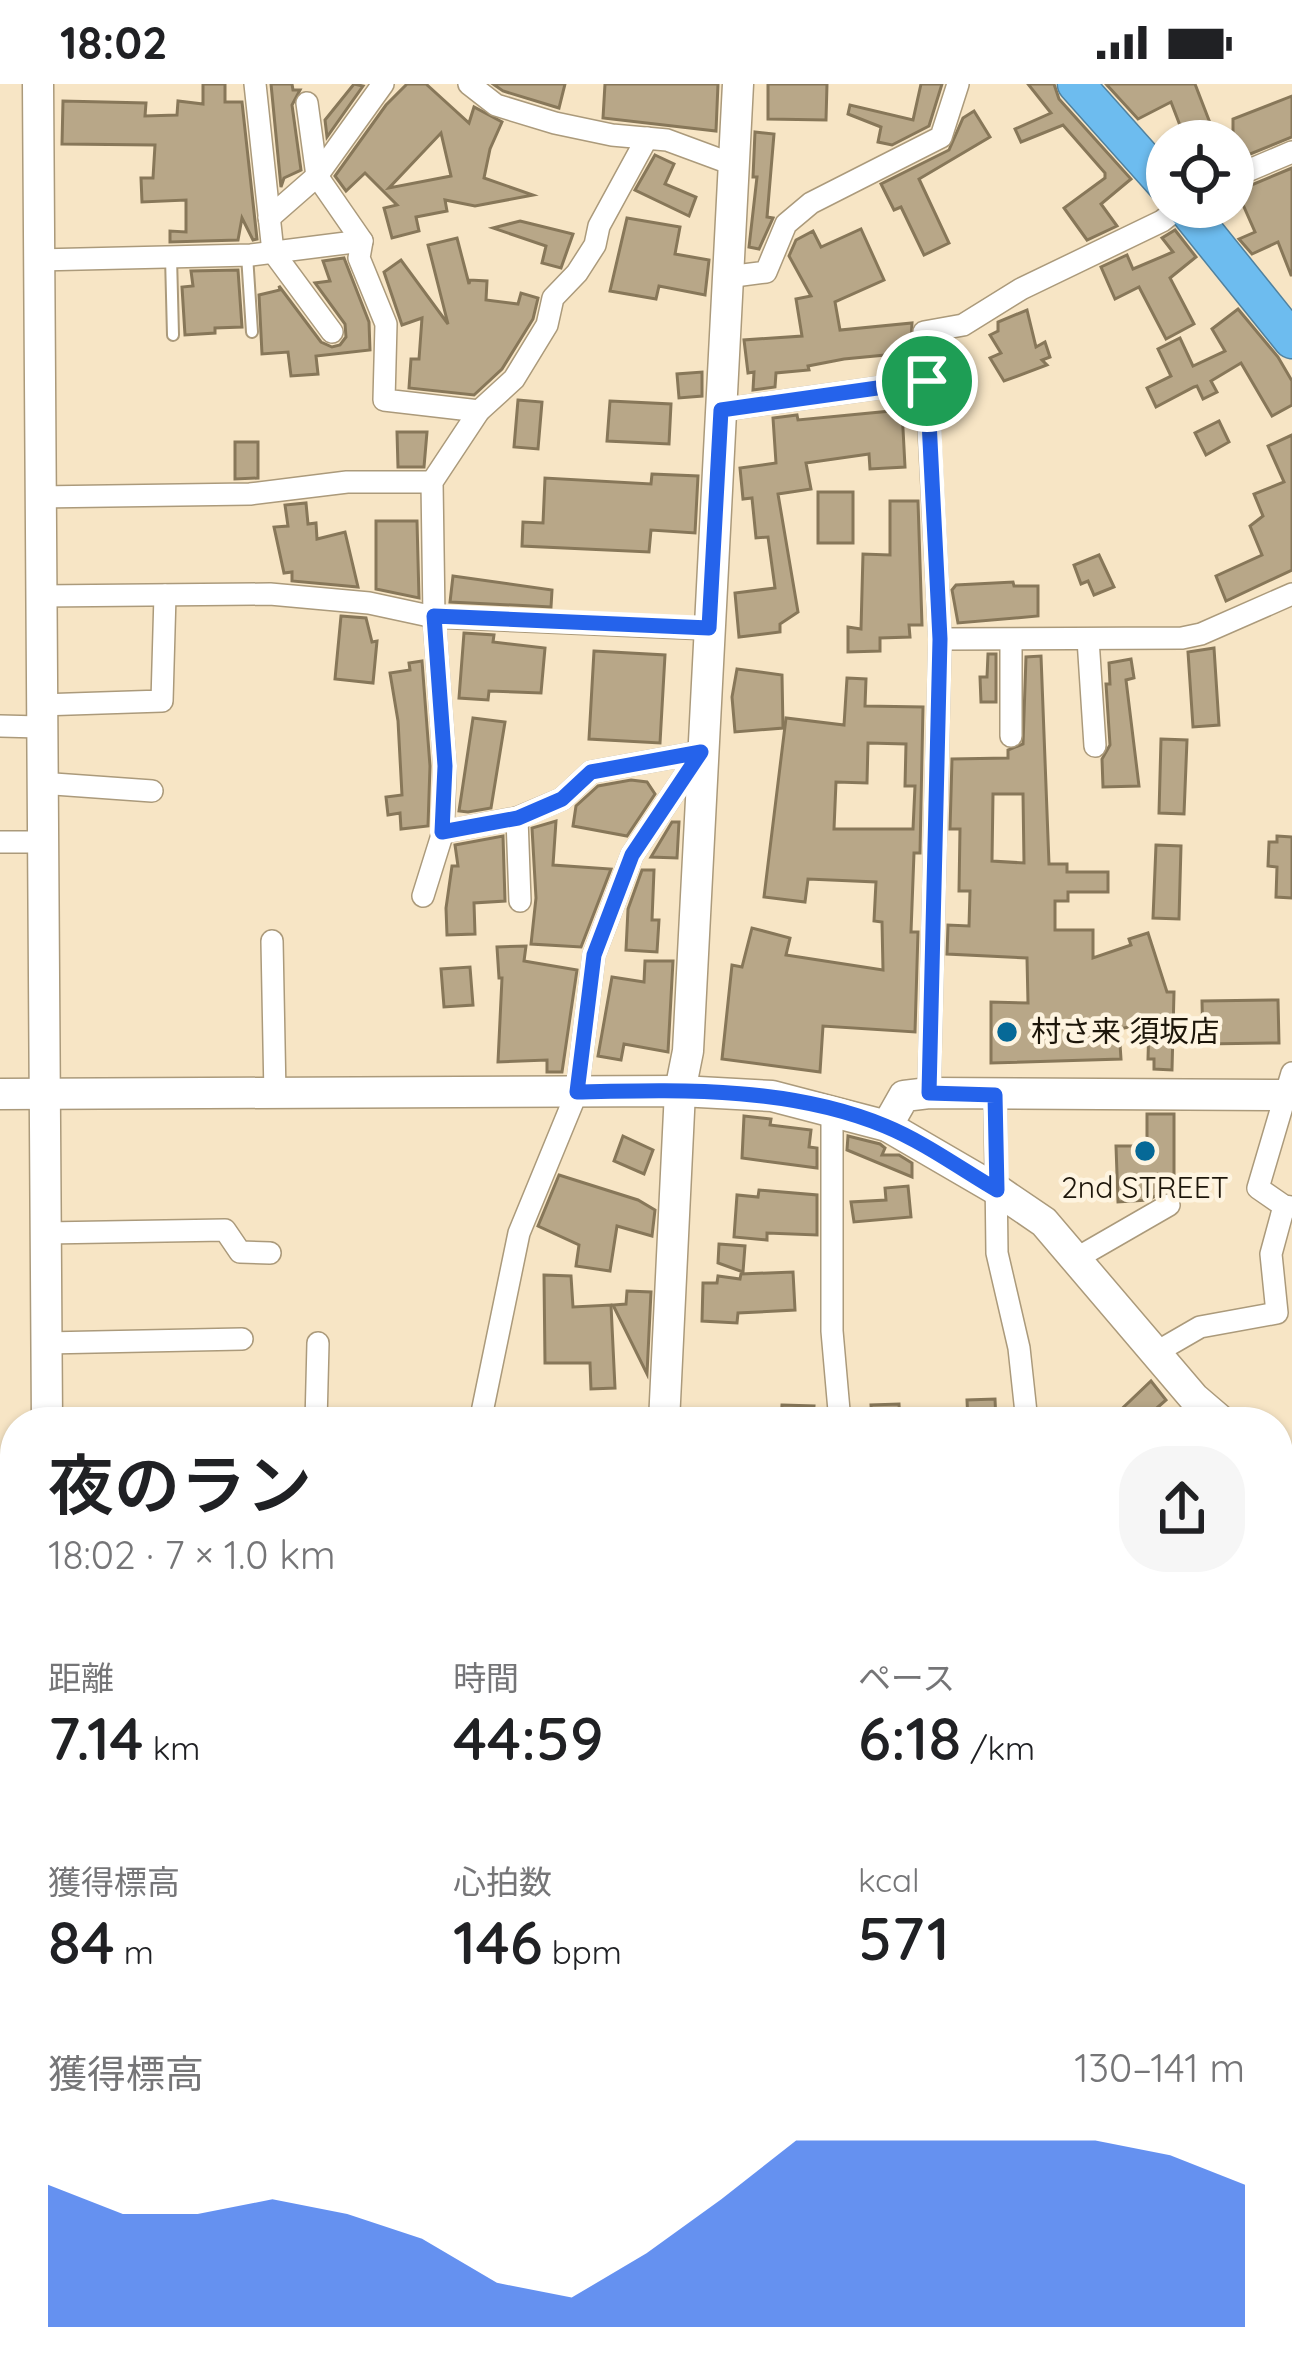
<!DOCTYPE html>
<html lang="ja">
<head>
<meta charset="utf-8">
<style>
  :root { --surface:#fff; --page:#f6f6f6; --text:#202124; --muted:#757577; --accent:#2563eb }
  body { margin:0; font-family:Quicksand,"Noto Sans JP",sans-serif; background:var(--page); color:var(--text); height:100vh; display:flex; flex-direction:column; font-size:45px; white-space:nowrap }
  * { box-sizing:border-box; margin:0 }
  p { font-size:39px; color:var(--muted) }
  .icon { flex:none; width:66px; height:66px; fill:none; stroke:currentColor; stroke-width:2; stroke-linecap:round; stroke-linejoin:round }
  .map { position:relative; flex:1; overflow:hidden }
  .details { position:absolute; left:0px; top:1323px; width:1293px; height:975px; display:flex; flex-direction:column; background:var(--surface); border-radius:48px 48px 0 0; box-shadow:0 3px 9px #0004 }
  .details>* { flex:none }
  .tools { position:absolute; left:1146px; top:36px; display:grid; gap:24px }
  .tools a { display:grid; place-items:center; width:108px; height:108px; border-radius:50%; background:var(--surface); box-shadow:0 3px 9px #0004; font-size:60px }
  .pin { position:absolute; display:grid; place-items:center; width:102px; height:102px; color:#fff; margin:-51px; border:6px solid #fff; border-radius:50%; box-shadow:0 3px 12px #0007 }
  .round { display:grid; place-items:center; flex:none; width:126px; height:126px; border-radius:48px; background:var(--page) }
  .headline { display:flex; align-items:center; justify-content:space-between; height:204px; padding:0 48px }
  h1 { font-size:66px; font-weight:600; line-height:90px }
  .stats { display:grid; grid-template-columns:repeat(3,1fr); gap:18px; height:204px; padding:12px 48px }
  .stats div { display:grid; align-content:center }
  .stats b { font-size:60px; font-weight:600 }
  .stats small { font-size:33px; font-weight:400 }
  .stats p { font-size:33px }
  .chart { height:336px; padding:24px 48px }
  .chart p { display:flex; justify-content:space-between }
  .chart svg { width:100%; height:216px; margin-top:12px; fill:var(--accent); opacity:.7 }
  .status { display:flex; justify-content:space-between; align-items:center; height:84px; padding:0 60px; background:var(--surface); direction:ltr }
  .status svg { height:33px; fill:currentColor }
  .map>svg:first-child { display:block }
  .building { fill:#b8a788; stroke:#877759; stroke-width:3; fill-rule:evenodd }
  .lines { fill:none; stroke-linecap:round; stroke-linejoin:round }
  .lane-casing { stroke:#ab9a7b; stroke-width:14 }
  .street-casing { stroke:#ab9a7b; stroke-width:24 }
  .secondary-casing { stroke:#ab9a7b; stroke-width:33 }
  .highway-casing { stroke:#51829f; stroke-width:39 }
  .lane { stroke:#fff; stroke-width:10 }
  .street { stroke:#fff; stroke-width:21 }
  .secondary { stroke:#fff; stroke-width:30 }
  .highway { stroke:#6dbcef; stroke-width:36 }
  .route-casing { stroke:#fff; stroke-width:24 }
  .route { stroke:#2563eb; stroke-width:15 }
  .poi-dot { fill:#066997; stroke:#fef4e0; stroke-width:4.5 }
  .labels { text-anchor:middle; stroke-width:9; stroke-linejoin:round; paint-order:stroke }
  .poi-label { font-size:30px; fill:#1d160a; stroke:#fef4e0; text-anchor:start }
</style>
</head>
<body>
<div class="status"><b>18:02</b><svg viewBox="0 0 49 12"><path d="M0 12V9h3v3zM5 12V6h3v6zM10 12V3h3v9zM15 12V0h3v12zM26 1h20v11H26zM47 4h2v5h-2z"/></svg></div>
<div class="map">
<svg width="1292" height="2296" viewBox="0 0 1292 2296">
  <rect width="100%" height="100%" fill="#f7e5c5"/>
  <g class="building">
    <polygon points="203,0 225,0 225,18 242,18 257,155 253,156 242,134 238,156 170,158 170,147 186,148 186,116 142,118 141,94 153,94 155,61 62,60 63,17 146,19 145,32 177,31 178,17 203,20"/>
    <polygon points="271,0 292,0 293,6 300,6 292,21 301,86 284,94 281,103"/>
    <polygon points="354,0 363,2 327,53 325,36"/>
    <path d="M407,0H426L469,39L474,23L502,38L490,65L484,94L533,111L475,122L445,116L447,127L416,133L419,147L392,154L384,124L397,121L365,89L346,107L335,92L386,21ZM441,49L451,92L389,104Z"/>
    <polygon points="493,0 565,0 559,24 503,7"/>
    <polygon points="605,0 718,0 716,47 603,34"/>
    <polygon points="768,0 827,0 826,36 768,35"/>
    <polygon points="921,0 942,0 929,42 892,61 878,58 881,43 848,30 850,21 913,36"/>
    <polygon points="1028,0 1054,0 1059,15 1131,95 1101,120 1117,142 1087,156 1064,124 1105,94 1105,89 1063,41 1021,58 1015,45 1051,29"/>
    <polygon points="1106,0 1195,0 1217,57 1186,57 1171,18 1138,35"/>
    <polygon points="1292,12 1292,53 1233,77 1233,35"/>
    <polygon points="974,27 990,53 919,95 949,159 924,171 901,123 894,126 881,100 949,66 963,34"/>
    <polygon points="755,48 774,50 767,133 773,134 759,165 749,163 757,93 753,93"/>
    <polygon points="655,71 674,80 665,100 696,113 689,132 635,106"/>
    <polygon points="1292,84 1292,191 1291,191 1278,158 1252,170 1239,155 1255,148 1237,107"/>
    <polygon points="627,134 680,143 675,170 709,176 705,211 659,202 656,215 610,207"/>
    <polygon points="520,137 573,150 561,184 542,179 546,162 493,144"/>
    <polygon points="861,145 884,196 835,218 840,246 912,239 910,274 886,277 886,271 844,275 808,282 809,286 776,289 775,303 753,306 754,288 748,289 744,256 802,252 796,215 811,212 789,172 796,156 813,147 821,163"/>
    <polygon points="1175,146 1196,173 1170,194 1194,240 1166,255 1139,203 1115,215 1101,183 1127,171 1133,185 1173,168 1162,154"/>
    <polygon points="457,154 469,200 470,196 487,197 486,216 518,220 521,209 538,214 533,235 502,285 474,311 409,304 411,275 419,275 422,234 402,241 384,188 401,176 448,240 428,161"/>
    <polygon points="344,174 369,238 370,266 316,272 318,290 291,292 288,268 262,270 259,211 280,206 279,202 321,258 332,263 340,261 346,253 345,240 315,199 330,197 323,177"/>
    <polygon points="238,186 242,243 215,244 215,249 185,251 182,203 193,202 191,187"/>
    <polygon points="1238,225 1278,273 1292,297 1292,321 1272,332 1241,279 1211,297 1217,308 1203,315 1197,302 1194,303 1156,323 1147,304 1171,292 1158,265 1180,254 1193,282 1225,267 1212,245"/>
    <polygon points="1027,226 1036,263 1045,258 1050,273 1042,276 1047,281 1004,297 990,274 1001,269 990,251 998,247 998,238"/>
    <polygon points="702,288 702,312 679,314 677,290"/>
    <polygon points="518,316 542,318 538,365 514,363"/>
    <polygon points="610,317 671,320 669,360 607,357"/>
    <polygon points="902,326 905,383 870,385 869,370 806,379 811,405 778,410 798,528 780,540 780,548 739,553 735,509 775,504 768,453 756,454 752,414 743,415 740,384 776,379 773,334 797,331 798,336"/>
    <polygon points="1219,337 1229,358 1206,371 1195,349"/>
    <polygon points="397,348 427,348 424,383 398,383"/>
    <polygon points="1292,351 1292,486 1226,517 1216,492 1262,471 1250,442 1263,432 1254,410 1284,398 1268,362"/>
    <polygon points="235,358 258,358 258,394 235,395"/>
    <polygon points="652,390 698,392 695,449 651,446 649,468 522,462 523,438 543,439 545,394 651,400"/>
    <rect x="818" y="408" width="35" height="51"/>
    <polygon points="890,417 918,417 922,541 909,541 910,553 880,554 880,567 848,568 848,543 861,545 863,470 890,471"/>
    <polygon points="306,419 308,440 316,439 317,455 345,448 358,503 292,497 292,488 284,489 274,443 288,442 285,421"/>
    <polygon points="376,437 417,437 419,514 376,505"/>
    <polygon points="1099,471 1114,503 1094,511 1088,497 1081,500 1074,481"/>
    <polygon points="453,492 552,506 551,523 450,518"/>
    <polygon points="1013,498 1014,502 1038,502 1038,532 958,539 952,506 956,501"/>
    <polygon points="341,532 366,534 372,558 377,557 373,599 335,595"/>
    <polygon points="464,549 494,551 493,558 545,564 541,609 489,607 488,616 459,614"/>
    <polygon points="1214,564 1219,641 1193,643 1188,568"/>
    <polygon points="594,567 665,571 660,659 589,655"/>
    <polygon points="988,570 996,570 996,618 981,618 980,593 987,593"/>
    <path d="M1041,572L1049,780H1067V788H1108V808H1068V817H1055V846H1093V874L1131,861L1129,855L1148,849L1167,908H1174L1172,986L1154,985V975H1148L1149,939L1119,945L1121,975L991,979V918L1028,919L1027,874L947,870L948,841L969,842L970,807H959L960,745H950L952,675L1008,674V666L1023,660L1026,573ZM993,710H1023L1024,779L992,777Z"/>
    <polygon points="1131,575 1134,594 1126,596 1139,702 1103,703 1102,675 1110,661 1106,600 1110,600 1109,579"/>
    <polygon points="422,577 430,682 428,742 401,745 400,729 388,731 386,713 402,711 398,637 390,589 410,586 409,579"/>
    <polygon points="737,585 782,591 783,644 735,648 732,613"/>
    <path d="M847,594L866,595L865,622L923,623L920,769H914L911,848H918L915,948L823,942L820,988L722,975L732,881L742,883L752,844L790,854L786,871L883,886L882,838L874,837L876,798L808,795L805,818L764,813L786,634L844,641ZM868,659L906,660L905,702H915L913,745H834L836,698L867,699Z"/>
    <polygon points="473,634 505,638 491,724 468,728 459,727"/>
    <polygon points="1161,655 1187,656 1184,730 1159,729"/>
    <polygon points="631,696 647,698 655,710 627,752 573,742 576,722 598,702"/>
    <polygon points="556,737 553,781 611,785 581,863 531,860 536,814 532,744"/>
    <polygon points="672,738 679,738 677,774 651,773"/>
    <polygon points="503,752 505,817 474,819 475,850 447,851 446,824 452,782 458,782 455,761"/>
    <polygon points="1277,752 1292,753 1292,814 1276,813 1277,783 1268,782 1269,758 1277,758"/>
    <polygon points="1156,761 1181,762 1179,835 1153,834"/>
    <polygon points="642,786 654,786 652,836 659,836 657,868 626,866 628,825"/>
    <polygon points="526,862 524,877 577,886 562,988 547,988 547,976 498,978 502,894 499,894 497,863"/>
    <polygon points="645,877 673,877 668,968 624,960 621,976 598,972 612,893 644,898"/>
    <polygon points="470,883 473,921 444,923 441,885"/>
    <polygon points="1278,916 1279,959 1203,960 1202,917"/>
    <polygon points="1147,1030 1174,1030 1174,1107 1163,1108 1148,1116 1118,1118 1116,1062 1147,1062"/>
    <polygon points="744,1032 771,1035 770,1041 811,1046 809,1063 817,1064 817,1084 742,1074"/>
    <polygon points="623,1052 653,1066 644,1090 614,1077"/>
    <polygon points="848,1052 880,1060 885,1064 882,1071 899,1071 912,1079 912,1093 847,1066"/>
    <polygon points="559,1091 638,1116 655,1126 652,1152 617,1142 610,1187 576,1182 579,1161 538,1142"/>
    <polygon points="908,1102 911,1133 854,1138 851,1118 886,1116 885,1104"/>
    <polygon points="759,1106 817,1111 817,1151 767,1149 767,1156 734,1153 737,1111 758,1113"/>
    <polygon points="719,1160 745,1162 743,1188 718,1179"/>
    <polygon points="793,1188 795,1226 738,1229 737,1239 702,1237 703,1199 717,1199 718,1192 740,1195 741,1190"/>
    <polygon points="544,1191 571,1192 573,1223 611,1221 615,1304 591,1305 590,1279 545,1279"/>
    <polygon points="627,1207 651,1208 647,1290 613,1221 626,1220"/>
    <polygon points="1151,1297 1166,1316 1141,1338 1108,1338"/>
    <polygon points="995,1315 996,1338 968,1338 967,1316"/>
    <polygon points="899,1320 900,1338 872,1338 871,1321"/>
    <polygon points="782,1321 814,1322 813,1338 781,1338"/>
    <polygon points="15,1903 15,2071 0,2071 0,1904"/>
  </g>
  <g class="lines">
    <g class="lane-casing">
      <g id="lane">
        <polyline points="247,171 252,248"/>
        <polyline points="171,173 173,251"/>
      </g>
    </g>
    <g class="street-casing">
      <g id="street">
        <polyline points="255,0 273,168 332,248"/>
        <polyline points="469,0 496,21 555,39 612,51 667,56 732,80"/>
        <polyline points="307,19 317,92 362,157 359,174 386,240 384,316 479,327"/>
        <polyline points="1233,93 1292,68"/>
        <polyline points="269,134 317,92 383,0"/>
        <polyline points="38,176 251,171 362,157"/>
        <polyline points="727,193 766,188 786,140 811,119 941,53 958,0"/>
        <polyline points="721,326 927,297"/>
        <polyline points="38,413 250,410 347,398 432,398"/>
        <polyline points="40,512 270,510 369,519 434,533 709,545"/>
        <polyline points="940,555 1182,554 1201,550 1292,510"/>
        <polyline points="1088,555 1095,662"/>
        <polyline points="1011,556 1011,652"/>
        <polyline points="40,621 162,617 165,511"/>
        <polyline points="0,642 40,643"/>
        <polyline points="40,699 152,707"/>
        <polyline points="517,734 520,817"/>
        <polyline points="443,748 517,734 562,715 591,688 701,668"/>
        <polyline points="0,758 40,758"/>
        <polyline points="423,812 443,748 445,682 434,533 432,398 479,327 514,295 547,241 553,214 577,189 595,161 599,142 647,54"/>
        <polyline points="272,857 275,1011"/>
        <polyline points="1292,989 1258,1104 1284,1122 1292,1123"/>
        <polyline points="929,1009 940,555 924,248 963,241 1021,205 1162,137 1180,123"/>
        <polyline points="995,1011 997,1169 1019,1264 1027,1338"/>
        <polyline points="832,1025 832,1247 840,1338"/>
        <polyline points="46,1149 225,1146 240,1168 270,1169"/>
        <polyline points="1077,1174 1169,1121"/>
        <polyline points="46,1259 242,1255"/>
        <polyline points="1155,1269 1200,1243 1277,1229 1271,1170 1284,1122"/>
        <polyline points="316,1338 318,1259"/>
        <polyline points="480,1338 519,1149 577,1008 594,871 632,771 701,668"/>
        <polyline points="1278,1838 1292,1836"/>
        <polyline points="1278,2080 1292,2074"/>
        <polyline points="2,2226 15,2228"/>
        <polyline points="487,2283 490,2296"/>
        <polyline points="1211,2283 1212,2296"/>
        <polyline points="55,2296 57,2283"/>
        <polyline points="317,2296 321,2283"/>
        <polyline points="720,2296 723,2283"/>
        <polyline points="827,2296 940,2283"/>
      </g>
    </g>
    <g class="secondary-casing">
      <g id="secondary">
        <polyline points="38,0 47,1338"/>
        <polyline points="0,1010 680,1007 772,1012 887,1042 904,1012 929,1009 1292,1011"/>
        <polyline points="887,1042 997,1106 1044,1138 1194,1314 1222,1338"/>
        <polyline points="664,1338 680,1007 688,967 738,0"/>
        <polyline points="1278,1381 1292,1391"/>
        <polyline points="0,1567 15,1590"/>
        <polyline points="0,1630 15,1623"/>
        <polyline points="1278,2213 1292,2213"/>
        <polyline points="589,2296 590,2283"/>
      </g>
    </g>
    <g class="highway-casing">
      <g id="highway">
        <polyline points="1076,0 1167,102"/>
        <polyline points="1185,123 1292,256"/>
      </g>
    </g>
    <use href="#lane" class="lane"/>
    <use href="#street" class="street"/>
    <use href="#secondary" class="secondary"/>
    <use href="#highway" class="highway"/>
  </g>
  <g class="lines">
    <g class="route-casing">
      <path id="route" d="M927,297L940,555L929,1009L995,1011L997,1106C961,1085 924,1058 885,1042C788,1002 680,1006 577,1008L594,871L632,771L701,668L591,688L562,715L518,734L442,748L445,682L434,532L709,544L721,326Z"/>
    </g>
    <use href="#route" class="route"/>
  </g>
  <g class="poi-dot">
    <circle cx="1007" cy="948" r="12"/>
    <circle cx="1145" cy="1067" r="12"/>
  </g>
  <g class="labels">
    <g class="poi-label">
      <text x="1031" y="958">村さ来 須坂店</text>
      <text x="1145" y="1114" text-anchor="middle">2nd STREET</text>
    </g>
  </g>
</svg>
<div class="tools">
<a><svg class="icon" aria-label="locate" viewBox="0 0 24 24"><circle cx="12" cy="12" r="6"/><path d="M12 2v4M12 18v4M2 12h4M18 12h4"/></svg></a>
</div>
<div class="pin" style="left:927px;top:297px;background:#1e9e55"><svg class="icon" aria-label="arrive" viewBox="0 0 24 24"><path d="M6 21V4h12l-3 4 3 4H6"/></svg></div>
<section class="details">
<div class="headline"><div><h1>夜のラン</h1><p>18:02 · 7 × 1.0 km</p></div><a class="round"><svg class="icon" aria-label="share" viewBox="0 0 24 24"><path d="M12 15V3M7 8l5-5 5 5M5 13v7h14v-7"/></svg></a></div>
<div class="stats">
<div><p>距離</p><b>7.14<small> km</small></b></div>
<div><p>時間</p><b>44:59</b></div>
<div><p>ペース</p><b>6:18<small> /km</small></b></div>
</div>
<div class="stats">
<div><p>獲得標高</p><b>84<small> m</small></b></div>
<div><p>心拍数</p><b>146<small> bpm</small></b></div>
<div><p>kcal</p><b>571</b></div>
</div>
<div class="chart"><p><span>獲得標高</span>130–141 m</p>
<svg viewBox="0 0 160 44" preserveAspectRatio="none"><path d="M0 44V15L10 21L20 21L30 18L40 21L50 26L60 35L70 38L80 29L90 18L100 6L110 6L120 6L130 6L140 6L150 9L160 15V44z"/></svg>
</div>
</section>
</div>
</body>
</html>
